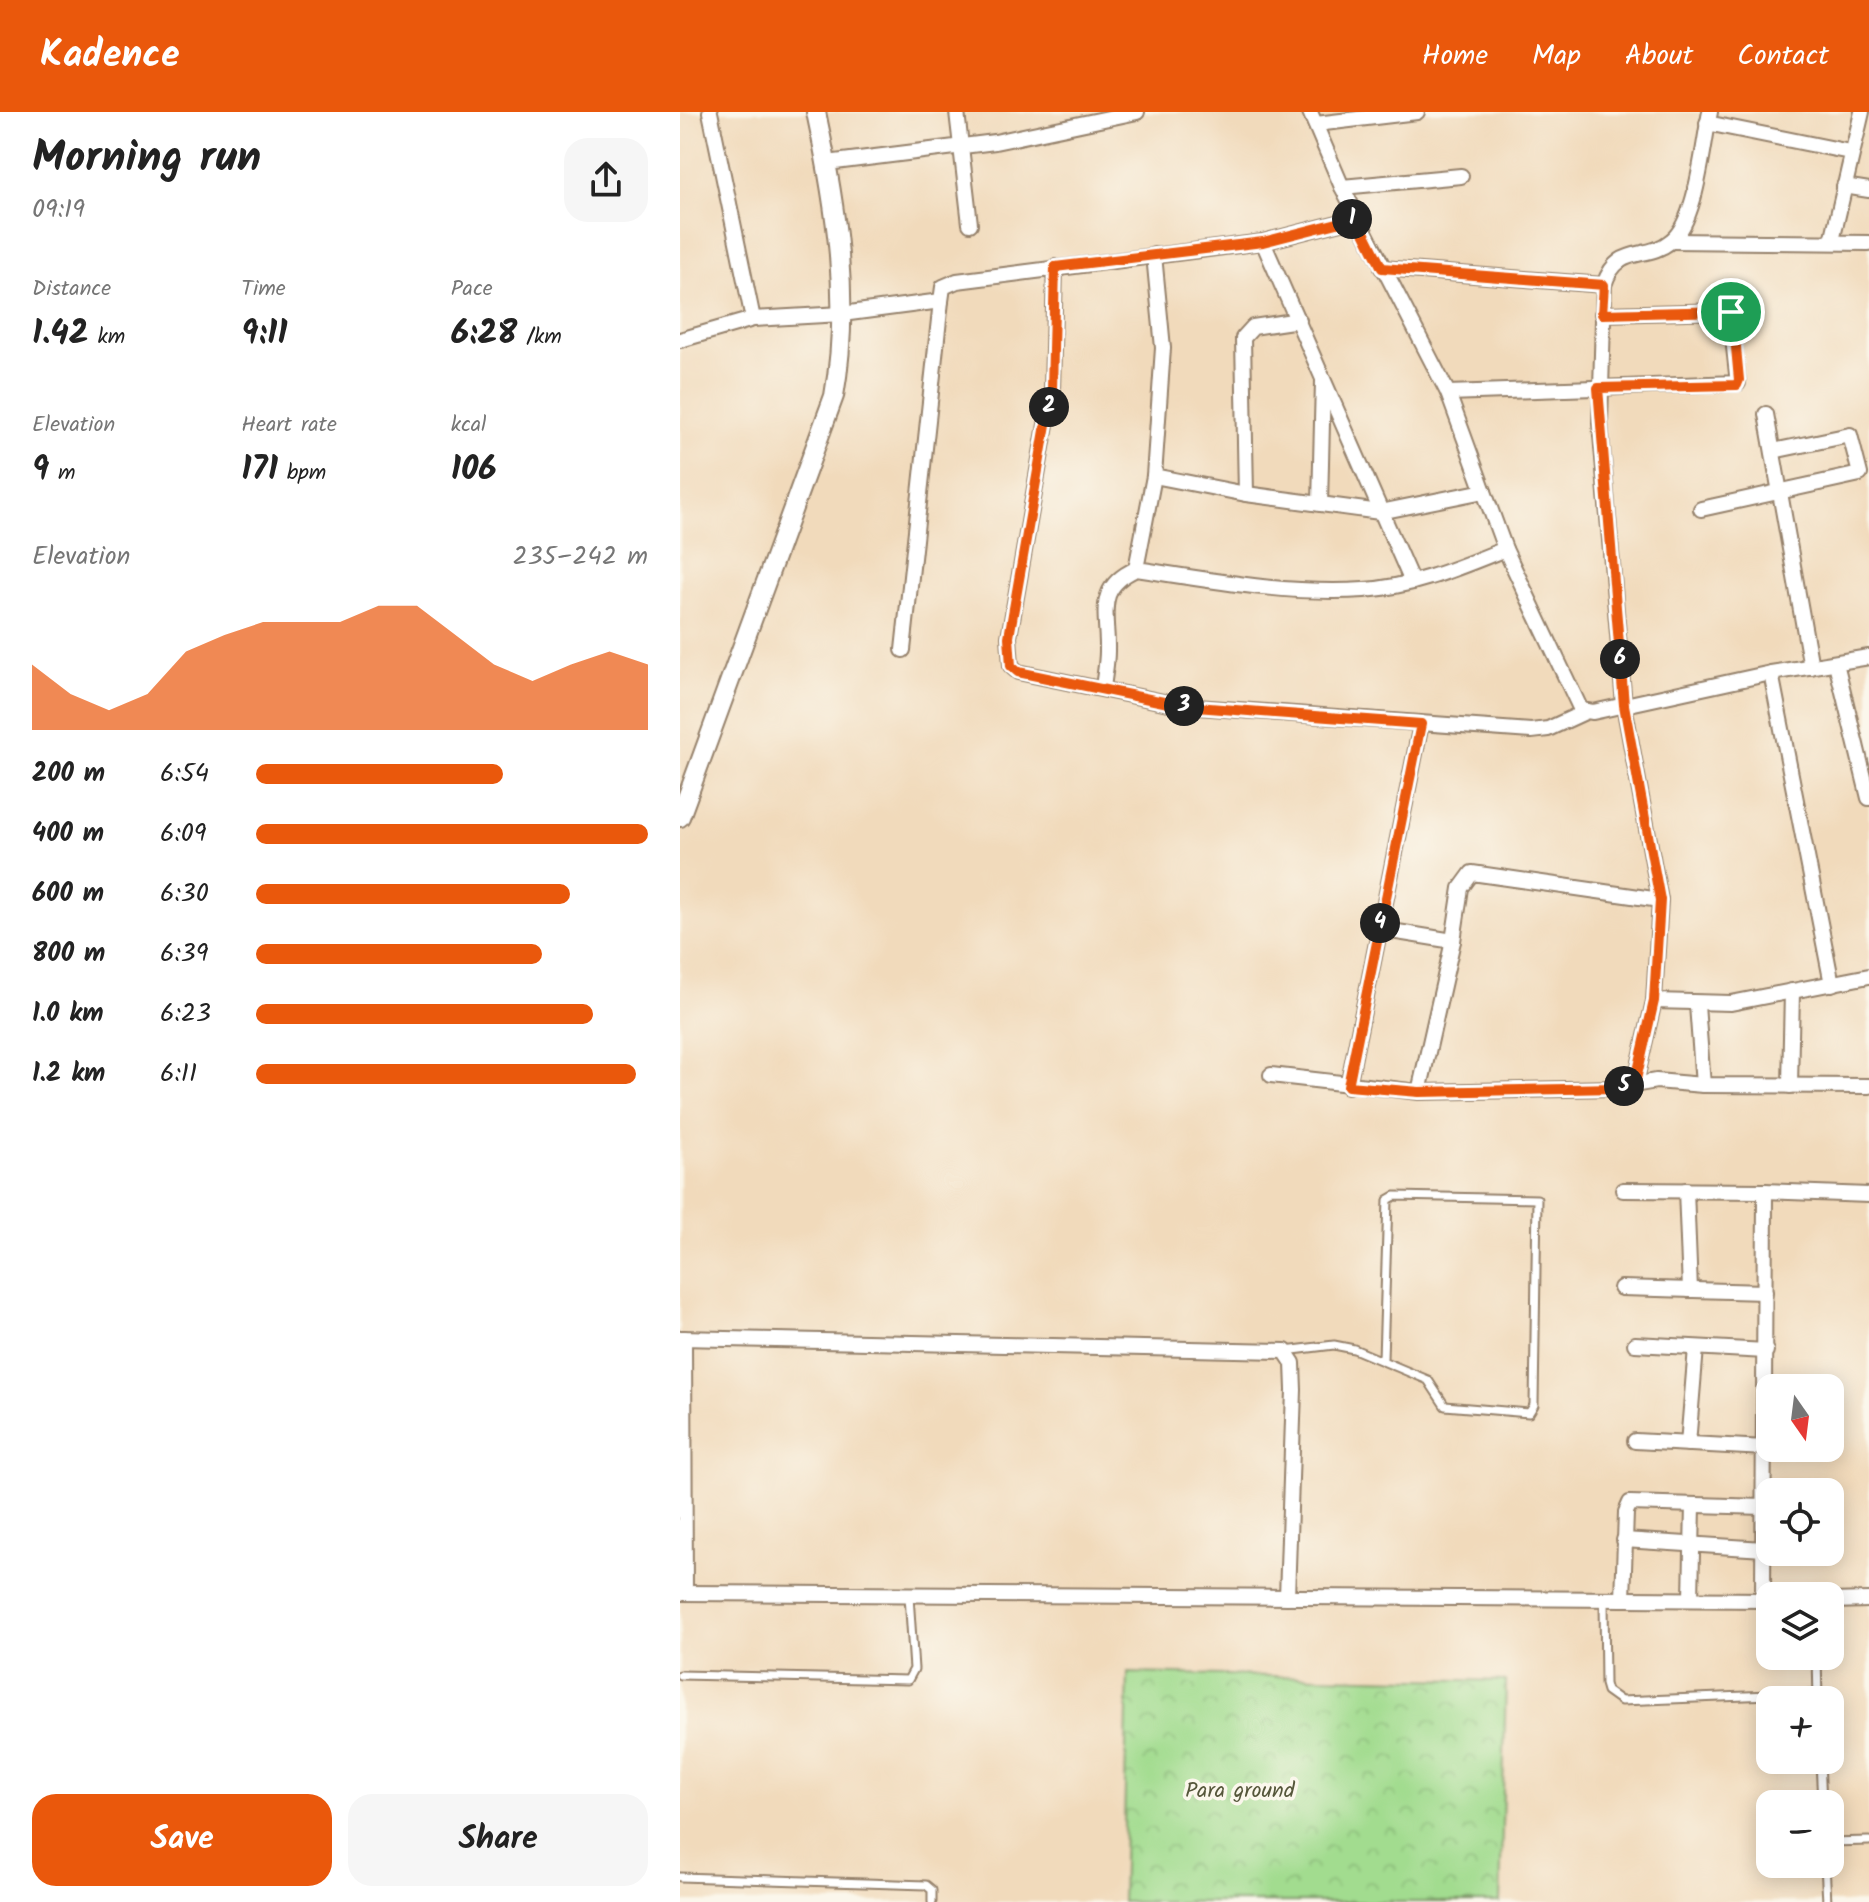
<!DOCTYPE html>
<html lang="en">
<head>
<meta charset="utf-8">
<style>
  :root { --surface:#fff; --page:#f6f6f6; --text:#222; --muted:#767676; --accent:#ea580c }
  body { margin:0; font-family:Kalam,sans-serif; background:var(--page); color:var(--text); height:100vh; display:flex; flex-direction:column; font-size:30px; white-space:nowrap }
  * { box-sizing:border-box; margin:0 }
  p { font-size:26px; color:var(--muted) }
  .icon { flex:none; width:44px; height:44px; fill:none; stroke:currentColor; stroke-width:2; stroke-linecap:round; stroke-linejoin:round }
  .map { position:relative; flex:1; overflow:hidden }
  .sheet { display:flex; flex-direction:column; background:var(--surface); width:680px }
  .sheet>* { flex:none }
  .needle { width:52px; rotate:166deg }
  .tools { position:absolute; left:1076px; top:1262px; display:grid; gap:16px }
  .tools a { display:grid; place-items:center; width:88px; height:88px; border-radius:16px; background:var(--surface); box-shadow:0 4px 20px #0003; font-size:40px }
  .pin { position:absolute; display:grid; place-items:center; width:68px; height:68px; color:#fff; margin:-34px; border:4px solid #fff; border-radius:50%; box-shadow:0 2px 8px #0007 }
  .km { position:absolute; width:40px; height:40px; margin:-20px; border-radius:50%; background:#222; color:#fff; font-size:22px; line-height:40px; text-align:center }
  .round { display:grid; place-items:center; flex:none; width:84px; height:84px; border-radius:24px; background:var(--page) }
  .head { display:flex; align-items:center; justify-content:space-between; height:136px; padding:0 32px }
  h1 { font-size:44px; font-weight:700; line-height:60px }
  .metrics { display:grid; grid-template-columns:repeat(3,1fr); gap:12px; height:136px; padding:8px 32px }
  .metrics div { display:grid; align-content:center }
  .metrics b { font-size:34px; font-weight:700 }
  .metrics small { font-size:22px; font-weight:400 }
  .metrics p { font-size:22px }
  .chart { height:224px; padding:16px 32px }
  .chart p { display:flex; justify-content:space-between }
  .chart svg { width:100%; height:144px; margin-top:8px; fill:var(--accent); opacity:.7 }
  .button { display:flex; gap:16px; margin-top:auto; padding:16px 32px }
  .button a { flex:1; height:92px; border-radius:24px; background:var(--accent); color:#fff; font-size:32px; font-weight:700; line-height:92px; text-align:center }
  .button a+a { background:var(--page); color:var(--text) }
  ul { padding:0 32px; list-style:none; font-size:26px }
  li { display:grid; grid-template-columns:128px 96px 1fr; align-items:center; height:60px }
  li i { height:20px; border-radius:10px; background:var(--accent) }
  header { display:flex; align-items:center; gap:48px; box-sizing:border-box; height:112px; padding:0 40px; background:var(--accent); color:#fff }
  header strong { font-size:38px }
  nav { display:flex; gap:44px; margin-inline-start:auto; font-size:28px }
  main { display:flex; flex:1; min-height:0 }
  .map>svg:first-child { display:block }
  .park { fill:url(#park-crowns); stroke:#6e8356; stroke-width:2 }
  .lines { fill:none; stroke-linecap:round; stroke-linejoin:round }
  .service-casing { stroke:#96826c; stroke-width:11 }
  .minor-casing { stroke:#96826c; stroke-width:18 }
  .tertiary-casing { stroke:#96826c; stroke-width:22 }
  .service { stroke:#fff; stroke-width:7 }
  .minor { stroke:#fff; stroke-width:14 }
  .tertiary { stroke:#fff; stroke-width:18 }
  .route-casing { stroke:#fff; stroke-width:16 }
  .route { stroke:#ea580c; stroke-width:10 }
  .labels { text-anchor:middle; stroke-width:7; stroke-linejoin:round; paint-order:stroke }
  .park-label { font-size:22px; fill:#55563a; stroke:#fbf7ec }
</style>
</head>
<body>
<header>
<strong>Kadence</strong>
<nav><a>Home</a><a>Map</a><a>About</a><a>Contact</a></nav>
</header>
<main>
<section class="sheet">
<div class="head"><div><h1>Morning run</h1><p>09:19</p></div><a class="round"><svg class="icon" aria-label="share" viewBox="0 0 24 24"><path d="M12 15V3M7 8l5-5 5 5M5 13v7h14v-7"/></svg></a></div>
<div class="metrics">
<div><p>Distance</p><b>1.42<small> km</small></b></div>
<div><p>Time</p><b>9:11</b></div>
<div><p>Pace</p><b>6:28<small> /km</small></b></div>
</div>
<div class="metrics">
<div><p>Elevation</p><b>9<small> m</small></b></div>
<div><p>Heart rate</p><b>171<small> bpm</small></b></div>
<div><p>kcal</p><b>106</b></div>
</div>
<div class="chart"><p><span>Elevation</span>235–242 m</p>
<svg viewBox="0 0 160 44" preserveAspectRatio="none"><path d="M0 44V24L10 33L20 38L30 33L40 20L50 15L60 11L70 11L80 11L90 6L100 6L110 15L120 24L130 29L140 24L150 20L160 24V44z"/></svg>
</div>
<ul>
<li><b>200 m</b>6:54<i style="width:63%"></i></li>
<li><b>400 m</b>6:09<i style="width:100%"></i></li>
<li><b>600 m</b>6:30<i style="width:80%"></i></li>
<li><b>800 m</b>6:39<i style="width:73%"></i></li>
<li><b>1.0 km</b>6:23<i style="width:86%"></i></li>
<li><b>1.2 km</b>6:11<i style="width:97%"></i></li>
</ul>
<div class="button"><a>Save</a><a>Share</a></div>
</section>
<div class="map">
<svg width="1189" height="1790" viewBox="0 0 1189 1790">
  <defs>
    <pattern id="park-crowns" width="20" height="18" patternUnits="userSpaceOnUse" patternTransform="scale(2)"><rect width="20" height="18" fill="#a2dc8f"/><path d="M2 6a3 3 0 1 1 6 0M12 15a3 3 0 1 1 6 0" fill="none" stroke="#8cbd7b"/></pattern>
  </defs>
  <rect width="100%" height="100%" fill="#fbf7ec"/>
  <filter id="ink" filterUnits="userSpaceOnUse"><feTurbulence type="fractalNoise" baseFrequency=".0125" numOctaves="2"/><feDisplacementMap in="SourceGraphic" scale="16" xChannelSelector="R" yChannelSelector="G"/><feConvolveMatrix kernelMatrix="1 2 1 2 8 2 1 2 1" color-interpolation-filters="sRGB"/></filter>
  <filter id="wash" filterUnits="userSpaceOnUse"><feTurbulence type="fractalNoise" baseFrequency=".006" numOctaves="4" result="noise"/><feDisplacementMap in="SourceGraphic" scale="32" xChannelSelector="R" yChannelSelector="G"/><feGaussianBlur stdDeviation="1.8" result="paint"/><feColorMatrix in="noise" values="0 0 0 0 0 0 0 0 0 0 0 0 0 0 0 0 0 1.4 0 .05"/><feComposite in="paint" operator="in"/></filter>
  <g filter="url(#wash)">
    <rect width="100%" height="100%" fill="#f1dabb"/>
    <polygon class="park" points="448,1561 826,1569 820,1790 442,1790"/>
  </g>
  <g filter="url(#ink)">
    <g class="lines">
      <g class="service-casing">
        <g id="service">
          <polyline points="605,1239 654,1233 674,1237 748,1268 765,1294 849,1301 854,1293 857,1087 715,1084 708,1088 703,1247"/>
          <polyline points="924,1488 925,1572 927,1579 941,1589 1138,1581"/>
          <polyline points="1137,1544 1138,1588"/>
          <polyline points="0,1563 228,1568 234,1557 229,1484"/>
          <polyline points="1140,1648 1142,1692"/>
          <polyline points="1150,1730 1189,1729"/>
          <polyline points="1145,1752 1147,1790"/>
          <polyline points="0,1765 246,1773 252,1778 252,1790"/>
        </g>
      </g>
      <g class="minor-casing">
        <g id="minor">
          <polyline points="30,0 73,207"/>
          <polyline points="277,0 290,112"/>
          <polyline points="630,0 662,75 768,281 825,437 901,598 913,600 1091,561 1189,545"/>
          <polyline points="1027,11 1170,40"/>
          <polyline points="636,12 737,0"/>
          <polyline points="147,51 315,30 457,0"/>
          <polyline points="1164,74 1189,78"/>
          <polyline points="662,75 781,64"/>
          <polyline points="991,129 1189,131"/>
          <polyline points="1152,129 1182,0"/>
          <polyline points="583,130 732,470"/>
          <path d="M474,143L483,236L474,364L456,457C529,468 609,483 684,478C734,475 780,455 825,437"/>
          <polyline points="375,155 372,278 329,525 331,554 338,560 503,594 851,619 868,617 905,600"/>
          <polyline points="702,156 924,173"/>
          <polyline points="0,228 73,207 162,202 261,189 263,175 277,169 583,130 677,106"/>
          <polyline points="768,281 1058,271 1050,199 922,202"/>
          <polyline points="1086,302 1131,555"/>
          <polyline points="474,364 566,382 700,400 804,379"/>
          <polyline points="566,382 563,226 573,215 619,208"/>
          <polyline points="640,392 643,269"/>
          <polyline points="1021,397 1180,362 1170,323 1093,339"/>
          <polyline points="223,538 261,189"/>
          <polyline points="1156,551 1189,686"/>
          <polyline points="1091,561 1152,872"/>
          <path d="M423,577C424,565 427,552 427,539C428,503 414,476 456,457"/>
          <polyline points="699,817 773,829 739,980"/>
          <polyline points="773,829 781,776 792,761 980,788"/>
          <polyline points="974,889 1051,891 1189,864"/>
          <polyline points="1017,893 1023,973"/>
          <polyline points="591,963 739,980 937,976 976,969 1023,973 1189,974"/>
          <path d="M955,972L974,889L980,788L944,593L920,311L924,173C938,131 965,150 991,129C1017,109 1023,32 1030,0"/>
          <polyline points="668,974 741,612"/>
          <polyline points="1110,974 1112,879"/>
          <polyline points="943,1078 1085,1079 1083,1488"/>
          <polyline points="1006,1078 1010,1178"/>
          <polyline points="1085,1079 1189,1083"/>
          <polyline points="941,1176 1085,1180"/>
          <polyline points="0,1226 605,1239 613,1251 614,1278 607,1485"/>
          <polyline points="4,1226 5,1481"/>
          <polyline points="955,1232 1086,1239"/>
          <polyline points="955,1329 1085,1336"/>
          <polyline points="1008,1332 1016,1236"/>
          <polyline points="944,1428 1084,1437"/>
          <polyline points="0,1481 1090,1488"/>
          <polyline points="943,1487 946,1400 950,1391 1084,1395"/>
          <polyline points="1011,1487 1013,1393"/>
          <polyline points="1150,1489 1189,1488"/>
        </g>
      </g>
      <g class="tertiary-casing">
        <path id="tertiary" d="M0,705L154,284C171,189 156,94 136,0"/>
      </g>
      <use href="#service" class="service"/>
      <use href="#minor" class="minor"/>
      <use href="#tertiary" class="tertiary"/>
    </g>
  </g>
  <g class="lines" filter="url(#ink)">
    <g class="route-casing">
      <polygon id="route" points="677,106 702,156 924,173 922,202 1048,199 1053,203 1059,268 1057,273 918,276 944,593 980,788 974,889 955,972 937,976 739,980 668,974 741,612 503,594 338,560 331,554 329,525 372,278 375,155 583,130"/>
    </g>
    <use href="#route" class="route"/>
  </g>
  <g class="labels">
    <g class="park-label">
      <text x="560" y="1685">Para ground</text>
    </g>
  </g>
</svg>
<div class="tools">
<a><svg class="needle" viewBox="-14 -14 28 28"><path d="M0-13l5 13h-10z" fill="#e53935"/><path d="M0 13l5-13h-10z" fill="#767676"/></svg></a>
<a><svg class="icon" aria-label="locate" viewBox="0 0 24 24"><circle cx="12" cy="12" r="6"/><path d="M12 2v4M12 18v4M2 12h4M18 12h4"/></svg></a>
<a><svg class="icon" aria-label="layers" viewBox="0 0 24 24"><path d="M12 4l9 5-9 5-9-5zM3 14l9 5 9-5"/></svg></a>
<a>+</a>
<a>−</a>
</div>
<div class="pin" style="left:1051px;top:200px;background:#1e9e55"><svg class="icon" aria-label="arrive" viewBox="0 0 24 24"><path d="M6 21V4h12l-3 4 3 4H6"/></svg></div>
<b class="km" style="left:672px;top:107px">1</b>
<b class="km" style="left:369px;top:295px">2</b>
<b class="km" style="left:504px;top:594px">3</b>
<b class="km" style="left:700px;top:811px">4</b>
<b class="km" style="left:944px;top:974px">5</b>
<b class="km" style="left:940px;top:547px">6</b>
</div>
</main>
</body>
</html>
